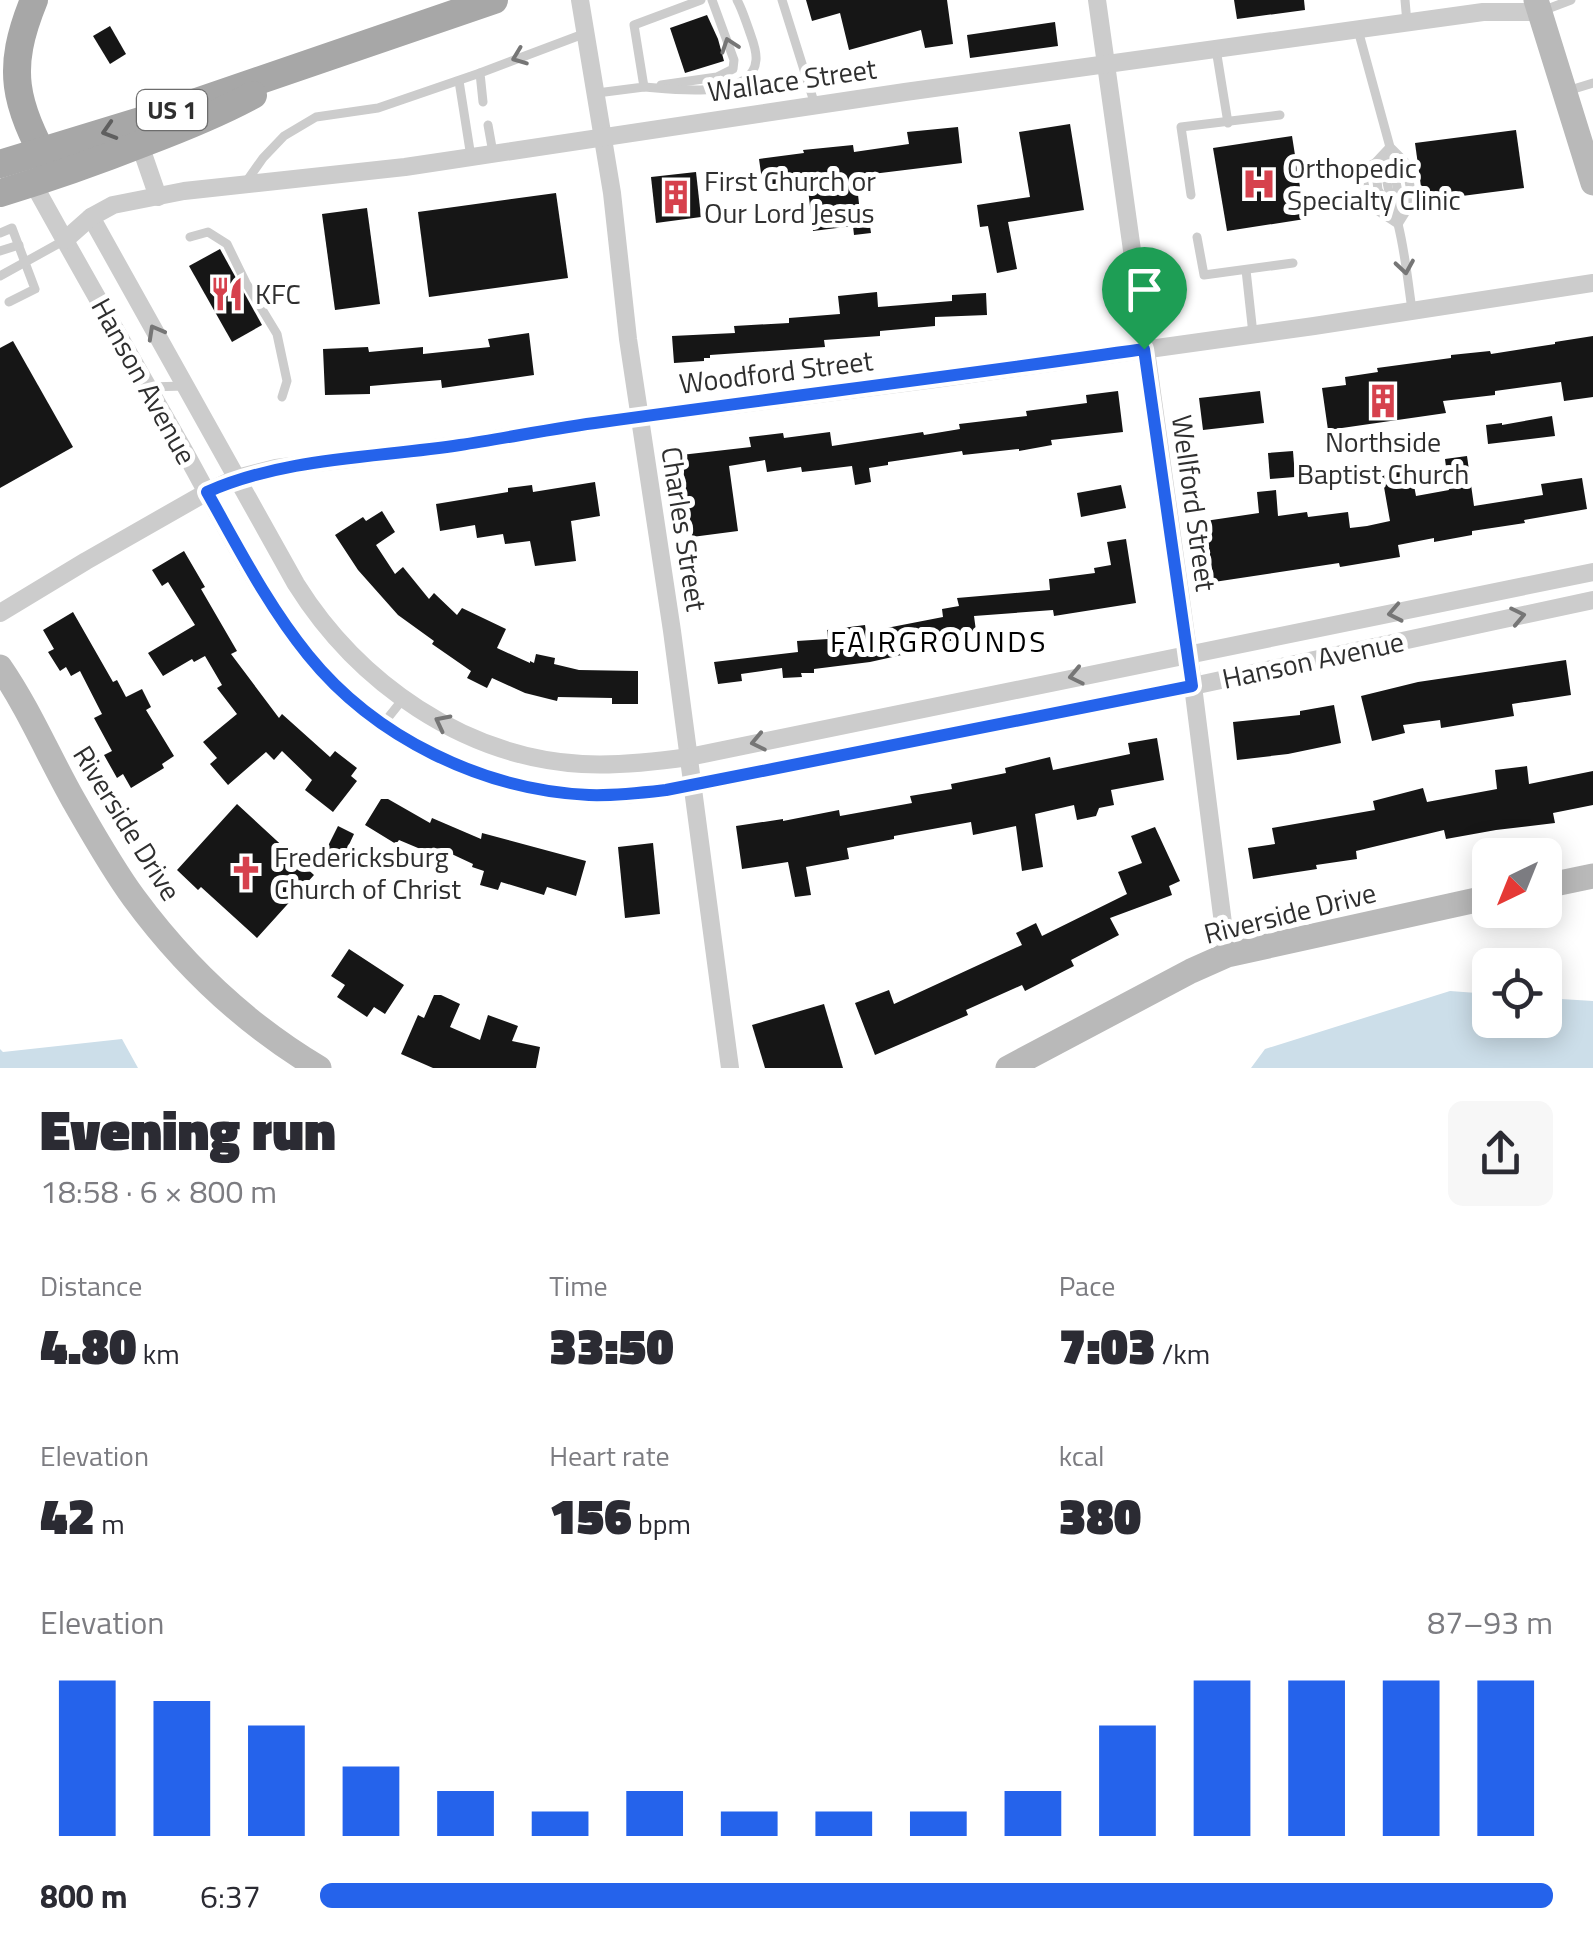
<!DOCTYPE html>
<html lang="en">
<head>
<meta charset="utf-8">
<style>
  :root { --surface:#fff; --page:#f7f7f7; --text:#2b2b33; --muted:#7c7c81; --accent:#2563eb }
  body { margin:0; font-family:"Titillium Web",sans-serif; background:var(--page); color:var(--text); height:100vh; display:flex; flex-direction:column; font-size:38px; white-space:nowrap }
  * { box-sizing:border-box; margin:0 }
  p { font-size:32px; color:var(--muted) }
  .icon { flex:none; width:55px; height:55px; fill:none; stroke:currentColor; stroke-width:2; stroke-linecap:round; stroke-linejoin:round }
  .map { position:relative; height:1068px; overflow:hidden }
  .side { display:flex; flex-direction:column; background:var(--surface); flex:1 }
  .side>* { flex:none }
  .needle { width:65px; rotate:223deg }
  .controls { position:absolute; left:1472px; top:838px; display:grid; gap:20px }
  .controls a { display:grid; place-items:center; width:90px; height:90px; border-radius:15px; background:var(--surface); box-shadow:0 5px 25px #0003; font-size:50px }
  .pin { position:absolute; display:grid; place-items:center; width:85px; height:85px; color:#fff; margin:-102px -42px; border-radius:50% 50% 50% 0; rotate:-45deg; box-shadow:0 0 10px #0007 }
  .pin .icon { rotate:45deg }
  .round { display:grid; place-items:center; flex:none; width:105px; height:105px; border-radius:15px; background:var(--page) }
  .head { display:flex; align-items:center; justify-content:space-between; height:170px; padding:0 40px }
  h1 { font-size:55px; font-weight:800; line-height:75px }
  .stats { display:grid; grid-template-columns:repeat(3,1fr); gap:15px; height:170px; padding:10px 40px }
  .stats div { display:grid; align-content:center }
  .stats b { font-size:50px; font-weight:800 }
  .stats small { font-size:28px; font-weight:400 }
  .stats p { font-size:28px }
  .chart { height:280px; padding:20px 40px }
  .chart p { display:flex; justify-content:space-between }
  .chart svg { width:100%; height:180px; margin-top:10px; stroke:var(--accent); stroke-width:6 }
  ul { padding:0 40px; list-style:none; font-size:32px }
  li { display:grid; grid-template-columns:160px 120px 1fr; align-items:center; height:75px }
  li i { height:25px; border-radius:12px; background:var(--accent) }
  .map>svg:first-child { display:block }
  .water { fill:#ccdee9 }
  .building { fill:#161616 }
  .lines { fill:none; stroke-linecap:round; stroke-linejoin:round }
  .lane { stroke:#ccc; stroke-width:9 }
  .street { stroke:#ccc; stroke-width:18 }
  .secondary { stroke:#b9b9b9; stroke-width:25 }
  .primary { stroke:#a7a7a7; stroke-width:28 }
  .oneway { stroke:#767676 }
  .oneway2 { stroke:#5f5f5f }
  .route-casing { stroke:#fff; stroke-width:20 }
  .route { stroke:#2563eb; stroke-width:12 }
  .labels { text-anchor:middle; stroke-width:10; stroke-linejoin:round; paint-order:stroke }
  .shield { fill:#fff; stroke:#6d6d6d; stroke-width:2.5 }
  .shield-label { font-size:25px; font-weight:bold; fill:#2f2f2f }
  .street-label { font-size:28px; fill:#2f2f2f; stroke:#fff }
  .poi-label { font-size:28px; fill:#2f2f2f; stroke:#fff; text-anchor:start }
  .neighbourhood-label { font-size:30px; letter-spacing:2.5px; fill:#000; stroke:#fff }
</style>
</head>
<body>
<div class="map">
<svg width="1593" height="1068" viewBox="0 0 1593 1068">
  <rect width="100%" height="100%" fill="#fff"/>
  <g class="water">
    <polygon points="1450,991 1490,994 1490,1020 1545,1020 1545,998 1593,1001 1593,1068 1251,1068 1265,1049"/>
    <polygon points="122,1039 138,1068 0,1068 0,1049 3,1052"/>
  </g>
  <g class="building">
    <polygon points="806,0 947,0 953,44 925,48 921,30 849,50 840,13 812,21"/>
    <polygon points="1234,0 1304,0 1305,10 1237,19"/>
    <polygon points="707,15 718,39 724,61 685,73 670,28"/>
    <polygon points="1055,22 1058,46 970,58 967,35"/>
    <polygon points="110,26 126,54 110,64 93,36"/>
    <polygon points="1070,124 1084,210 1008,222 1017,269 997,273 988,226 980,227 977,205 1030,197 1019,132"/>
    <polygon points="958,127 962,163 856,176 860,213 868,212 871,233 854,235 853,226 813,231 807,181 763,187 759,159 804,153 803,150 853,145 854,152 909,144 907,132"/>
    <polygon points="1516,130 1524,188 1423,201 1415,143"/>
    <polygon points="1292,136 1305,219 1227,231 1213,148"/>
    <polygon points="696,172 701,217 656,223 651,177"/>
    <polygon points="556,193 568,278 429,297 418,212"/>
    <polygon points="367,208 380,304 335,310 322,214"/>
    <polygon points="220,249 262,325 232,342 189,266"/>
    <polygon points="877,292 878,307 952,301 952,295 986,293 987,315 935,317 935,326 880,331 880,336 824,340 825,347 710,355 710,358 704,358 704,361 674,363 672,336 735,333 734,326 789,323 789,318 840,314 838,296"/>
    <polygon points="529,333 534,375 442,388 441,380 370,386 370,394 325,395 323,349 368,347 369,352 423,347 423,354 490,347 488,339"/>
    <polygon points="1593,336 1593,397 1564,401 1561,382 1495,391 1495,395 1443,401 1446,413 1328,430 1322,388 1346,385 1345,377 1378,372 1377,368 1451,358 1451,355 1490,351 1491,354 1555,344 1555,342"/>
    <polygon points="13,341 73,447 0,488 0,348"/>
    <polygon points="1118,391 1123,432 1051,440 1052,445 1019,451 1019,449 963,455 962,451 888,462 888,465 869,468 871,482 855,485 852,466 802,472 801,467 767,472 765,460 729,466 738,531 692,537 681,455 751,447 749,437 783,433 784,438 830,432 832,446 923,432 924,435 960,429 959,424 1027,416 1026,411 1087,403 1086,395"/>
    <polygon points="1260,391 1264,423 1203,430 1199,398"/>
    <polygon points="1552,416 1555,436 1488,444 1486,425 1502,423 1502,425"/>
    <polygon points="1293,451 1295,477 1270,479 1268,453"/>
    <polygon points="1467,456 1474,506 1543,495 1541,484 1582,478 1587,509 1524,520 1525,523 1472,531 1472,535 1434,542 1434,538 1398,545 1400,557 1340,567 1339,563 1214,582 1205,521 1259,513 1257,492 1276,490 1278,516 1307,512 1308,517 1348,512 1350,528 1367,526 1390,521 1381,470 1410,465 1416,496 1449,490 1445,459"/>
    <polygon points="595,482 600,516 571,521 576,561 535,566 530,541 505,544 503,534 477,538 475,525 440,531 436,504 508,492 508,488 532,485 533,492"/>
    <polygon points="1121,485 1126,508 1081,517 1077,493"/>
    <polygon points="382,511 395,532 376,545 395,574 403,567 429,599 434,593 457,615 462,608 506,629 497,648 530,663 530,661 534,663 536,654 555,658 554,664 579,670 638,671 638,704 612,704 612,698 558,697 557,701 525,693 492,678 487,688 467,678 471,671 432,644 434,641 398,615 358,570 335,535 363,517 366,521"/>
    <polygon points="1126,539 1136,603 1054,616 1053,610 974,616 976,631 963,633 964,639 923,645 924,650 870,662 814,669 814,673 801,673 802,677 783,678 782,668 741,674 742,681 718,684 714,662 798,652 797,641 828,639 827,630 865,625 866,632 943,617 942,609 959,606 957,598 1050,590 1049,579 1095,573 1094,568 1111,565 1107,542"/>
    <polygon points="184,551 205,587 201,589 237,651 231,654 279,718 282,714 330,757 335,751 357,768 351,776 357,781 333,812 305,790 312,780 282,751 274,760 266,752 228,785 210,764 217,758 203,742 237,714 217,688 222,685 205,656 194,662 192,659 163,676 148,653 195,625 168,582 162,586 152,570"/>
    <polygon points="73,612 113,682 117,680 126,697 142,689 151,707 146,710 174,756 162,764 164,768 131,788 123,774 117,778 104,755 112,751 94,718 102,714 80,671 71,676 66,667 60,671 48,652 54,649 43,630"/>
    <polygon points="1566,660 1571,695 1512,704 1514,716 1441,728 1440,720 1403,725 1405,733 1372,741 1361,696 1418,682"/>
    <polygon points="1334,705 1341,743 1288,754 1237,760 1233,722 1300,715 1300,711"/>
    <polygon points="1157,738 1164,780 1111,790 1114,805 1099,808 1096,816 1077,820 1074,805 1035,814 1043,867 1022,871 1016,826 973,835 971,822 894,836 894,839 847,848 849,859 806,867 811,895 795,897 788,862 742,869 736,826 783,819 783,821 839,810 840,816 912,803 910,796 952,789 951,784 1006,773 1005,768 1050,757 1053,770 1130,754 1128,743"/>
    <polygon points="1527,766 1529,784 1593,771 1593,805 1553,813 1555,823 1496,830 1446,839 1444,830 1356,851 1357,859 1316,865 1317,869 1253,879 1248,848 1275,844 1272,828 1375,810 1373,801 1423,788 1427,802 1497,789 1495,770"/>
    <polygon points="381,799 388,799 430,823 432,818 481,839 482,833 586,861 576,896 547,887 544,895 501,882 498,890 480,885 484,871 472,867 473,864 441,849 437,856 399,840 396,844 365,825"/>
    <polygon points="237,804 314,875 257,938 201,887 198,890 177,870"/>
    <polygon points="338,826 354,834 340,864 323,856"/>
    <polygon points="1155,827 1180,881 1169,886 1172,895 1110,918 1119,935 1071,960 1074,966 1025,991 1022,985 966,1010 968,1015 875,1055 855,1003 889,990 894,1004 1022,945 1016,933 1036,923 1042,936 1127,894 1118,872 1142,863 1131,836"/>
    <polygon points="653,843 660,914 625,918 618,847"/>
    <polygon points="349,949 404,985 385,1014 374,1007 367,1017 337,997 345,985 331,976"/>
    <polygon points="434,995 441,995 460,1004 450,1027 480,1040 488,1015 518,1026 512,1041 540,1047 536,1068 433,1068 401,1054 418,1015 424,1018"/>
    <polygon points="824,1004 843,1068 765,1068 752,1025"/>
  </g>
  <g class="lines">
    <g class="lane">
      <polyline points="782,0 815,105"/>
      <polyline points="1405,0 1407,23"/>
      <polyline points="1542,11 1571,0"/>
      <polyline points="1358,30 1390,147 1405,162 1413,200 1398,224"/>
      <polyline points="1216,49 1228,123"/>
      <polyline points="459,81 471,157"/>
      <polyline points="661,85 717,77 733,69 734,60 712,0"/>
      <path d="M644,87C671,89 753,101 756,60C757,50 752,39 749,30C745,19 742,9 737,0"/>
      <polyline points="1567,91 1593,83"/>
      <polyline points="597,93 644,87 634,25 701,0"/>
      <polyline points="483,102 480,73 586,33"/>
      <polyline points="488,125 493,153"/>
      <path d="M1390,147C1380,178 1391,194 1398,224C1405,252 1408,282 1412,310"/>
      <polyline points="1389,148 1375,163 1378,190 1390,209"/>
      <polyline points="1390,148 1399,198 1399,216"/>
      <polyline points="1375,163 1361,170 1369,205 1398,224"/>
      <polyline points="246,182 263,158 284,136 316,117 378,108 480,73"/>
      <polyline points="1191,195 1181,127 1280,115"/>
      <polyline points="0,233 12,228 35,289 9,302"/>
      <polyline points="190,237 208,232 227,244 246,283 277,334 287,381 282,397"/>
      <polyline points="1197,237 1204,275 1293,263"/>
      <polyline points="0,251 19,245"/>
      <polyline points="1246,270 1253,334"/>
      <polyline points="0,276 65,240"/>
      <polyline points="148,387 185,386"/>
      <polyline points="383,724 403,699"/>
    </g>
    <g class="street">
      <polyline points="580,0 612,193 628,339 672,631 730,1068"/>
      <polyline points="1097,0 1193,686 1227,955"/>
      <polyline points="140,145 158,197"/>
      <path d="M33,183C82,272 132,359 182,447C221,517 257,592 307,654C374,737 478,787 583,795C610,797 638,794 666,790L1193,686L1593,600"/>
      <path d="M91,217L296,584C358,683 464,757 582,764C618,766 654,762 689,757L1593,572"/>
      <polyline points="65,240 91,217 113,205 184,191 405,167 905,92 1483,12 1540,12"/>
      <polyline points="0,613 86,561 207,492 237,478 276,468 459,445 600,422 935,379 1314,326 1593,283"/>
    </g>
    <g class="secondary">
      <polyline points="1536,0 1593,183"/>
      <path d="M0,667C29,709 49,757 74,801C93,834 112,868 134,898C184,966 247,1025 319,1068"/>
      <polyline points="1545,886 1593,876"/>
      <polyline points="1008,1068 1191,971 1227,955 1490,897"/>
    </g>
    <g class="primary">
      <path d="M34,0C5,71 15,102 49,167"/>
      <polyline points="0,164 144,120 494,0"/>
      <path d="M0,193C50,178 98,161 146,142C183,128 218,114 253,95"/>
    </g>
  </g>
  <defs><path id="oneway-chevron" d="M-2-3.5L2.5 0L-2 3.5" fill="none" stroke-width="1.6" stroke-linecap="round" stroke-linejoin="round" transform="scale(2.5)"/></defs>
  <g class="oneway">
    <use href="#oneway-chevron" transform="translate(729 45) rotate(-109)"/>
    <use href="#oneway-chevron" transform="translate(519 57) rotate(159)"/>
    <use href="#oneway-chevron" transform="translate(1405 267) rotate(81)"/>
    <use href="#oneway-chevron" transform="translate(155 332) rotate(-119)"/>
    <use href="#oneway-chevron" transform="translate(1395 613) rotate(169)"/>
    <use href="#oneway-chevron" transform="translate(1518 616) rotate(-12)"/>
    <use href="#oneway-chevron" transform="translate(1076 676) rotate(168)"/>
    <use href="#oneway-chevron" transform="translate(442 722) rotate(-153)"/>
    <use href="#oneway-chevron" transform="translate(758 742) rotate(168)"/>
  </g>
  <use class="oneway2" href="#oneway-chevron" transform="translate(109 131) rotate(163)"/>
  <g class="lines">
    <g class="route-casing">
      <path id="route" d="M1144,349L1192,686L666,790C640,793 615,796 589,795C483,790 375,738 308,655C268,606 238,547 207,492C286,457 375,458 460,445C507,438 555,428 602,422C783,397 964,375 1144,349Z"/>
    </g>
    <use href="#route" class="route"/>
  </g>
  <defs>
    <g id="hospital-bare" transform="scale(2.7)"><path d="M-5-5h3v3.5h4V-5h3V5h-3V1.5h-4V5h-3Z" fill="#d6414d" stroke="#fff" stroke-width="2.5" paint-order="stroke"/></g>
    <g id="building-bare" transform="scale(2.7)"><path d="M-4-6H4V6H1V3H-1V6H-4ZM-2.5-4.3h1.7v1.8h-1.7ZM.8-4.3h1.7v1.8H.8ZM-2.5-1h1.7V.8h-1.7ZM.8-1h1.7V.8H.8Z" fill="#d6414d" stroke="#fff" stroke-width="2.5" paint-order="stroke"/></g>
    <g id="restaurant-bare" transform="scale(2.7)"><path d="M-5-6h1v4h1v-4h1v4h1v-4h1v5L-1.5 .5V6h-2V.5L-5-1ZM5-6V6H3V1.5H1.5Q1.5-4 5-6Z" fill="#d6414d" stroke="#fff" stroke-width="2.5" paint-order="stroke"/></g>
    <g id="church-bare" transform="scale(2.7)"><path d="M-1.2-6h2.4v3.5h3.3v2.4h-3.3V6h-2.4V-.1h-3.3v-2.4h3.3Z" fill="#d6414d" stroke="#fff" stroke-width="2.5" paint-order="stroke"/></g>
  </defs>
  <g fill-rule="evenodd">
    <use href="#hospital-bare" x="1259" y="184"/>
    <use href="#building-bare" x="676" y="197"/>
    <use href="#restaurant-bare" x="227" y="294"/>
    <use href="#building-bare" x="1383" y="401"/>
    <use href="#church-bare" x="246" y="873"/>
  </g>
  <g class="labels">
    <rect class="shield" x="137" y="90" width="70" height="40" rx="8"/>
    <g class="shield-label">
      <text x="172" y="119">US 1</text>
    </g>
    <g class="street-label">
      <text transform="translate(792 80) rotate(-8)" y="10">Wallace Street</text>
      <text transform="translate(776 372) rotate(-7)" y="10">Woodford Street</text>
      <text transform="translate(144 381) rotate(61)" y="10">Hanson Avenue</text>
      <text transform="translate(1194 503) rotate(82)" y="10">Wellford Street</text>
      <text transform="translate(684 529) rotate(81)" y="10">Charles Street</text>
      <text transform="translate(1313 660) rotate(-12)" y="10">Hanson Avenue</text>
      <text transform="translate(127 823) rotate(58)" y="10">Riverside Drive</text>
      <text transform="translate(1290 913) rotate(-14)" y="10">Riverside Drive</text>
    </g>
    <g class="poi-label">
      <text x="1287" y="178">Orthopedic<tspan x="1287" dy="32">Specialty Clinic</tspan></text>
      <text x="704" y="191">First Church or<tspan x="704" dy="32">Our Lord Jesus</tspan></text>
      <text x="255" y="304">KFC</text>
      <text x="1383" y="452" text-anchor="middle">Northside<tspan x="1383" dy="32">Baptist Church</tspan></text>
      <text x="274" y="867">Fredericksburg<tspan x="274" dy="32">Church of Christ</tspan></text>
    </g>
    <g class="neighbourhood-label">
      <text x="939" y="652">FAIRGROUNDS</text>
    </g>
  </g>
</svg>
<div class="controls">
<a><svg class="needle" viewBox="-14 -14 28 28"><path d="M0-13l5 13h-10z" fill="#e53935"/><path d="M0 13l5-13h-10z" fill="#7c7c81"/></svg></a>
<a><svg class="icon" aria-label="locate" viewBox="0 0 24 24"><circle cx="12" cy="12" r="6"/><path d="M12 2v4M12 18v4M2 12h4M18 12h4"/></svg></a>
</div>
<div class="pin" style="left:1144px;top:349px;background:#1e9e55"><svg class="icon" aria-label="arrive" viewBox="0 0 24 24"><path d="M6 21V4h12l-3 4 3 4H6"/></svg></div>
</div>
<section class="side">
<div class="head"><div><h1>Evening run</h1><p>18:58 · 6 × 800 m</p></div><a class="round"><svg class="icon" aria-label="share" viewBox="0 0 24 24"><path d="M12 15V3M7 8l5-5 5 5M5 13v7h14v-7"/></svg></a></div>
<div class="stats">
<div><p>Distance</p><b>4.80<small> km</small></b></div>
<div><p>Time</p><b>33:50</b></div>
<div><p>Pace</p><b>7:03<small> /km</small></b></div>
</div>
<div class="stats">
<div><p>Elevation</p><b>42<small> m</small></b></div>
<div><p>Heart rate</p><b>156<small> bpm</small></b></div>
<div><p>kcal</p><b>380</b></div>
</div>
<div class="chart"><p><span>Elevation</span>87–93 m</p>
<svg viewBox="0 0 160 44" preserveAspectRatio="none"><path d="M5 44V6M15 44V11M25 44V17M35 44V27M45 44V33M55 44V38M65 44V33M75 44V38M85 44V38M95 44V38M105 44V33M115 44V17M125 44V6M135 44V6M145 44V6M155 44V6"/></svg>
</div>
<ul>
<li><b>800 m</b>6:37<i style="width:100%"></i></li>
</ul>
</section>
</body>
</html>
